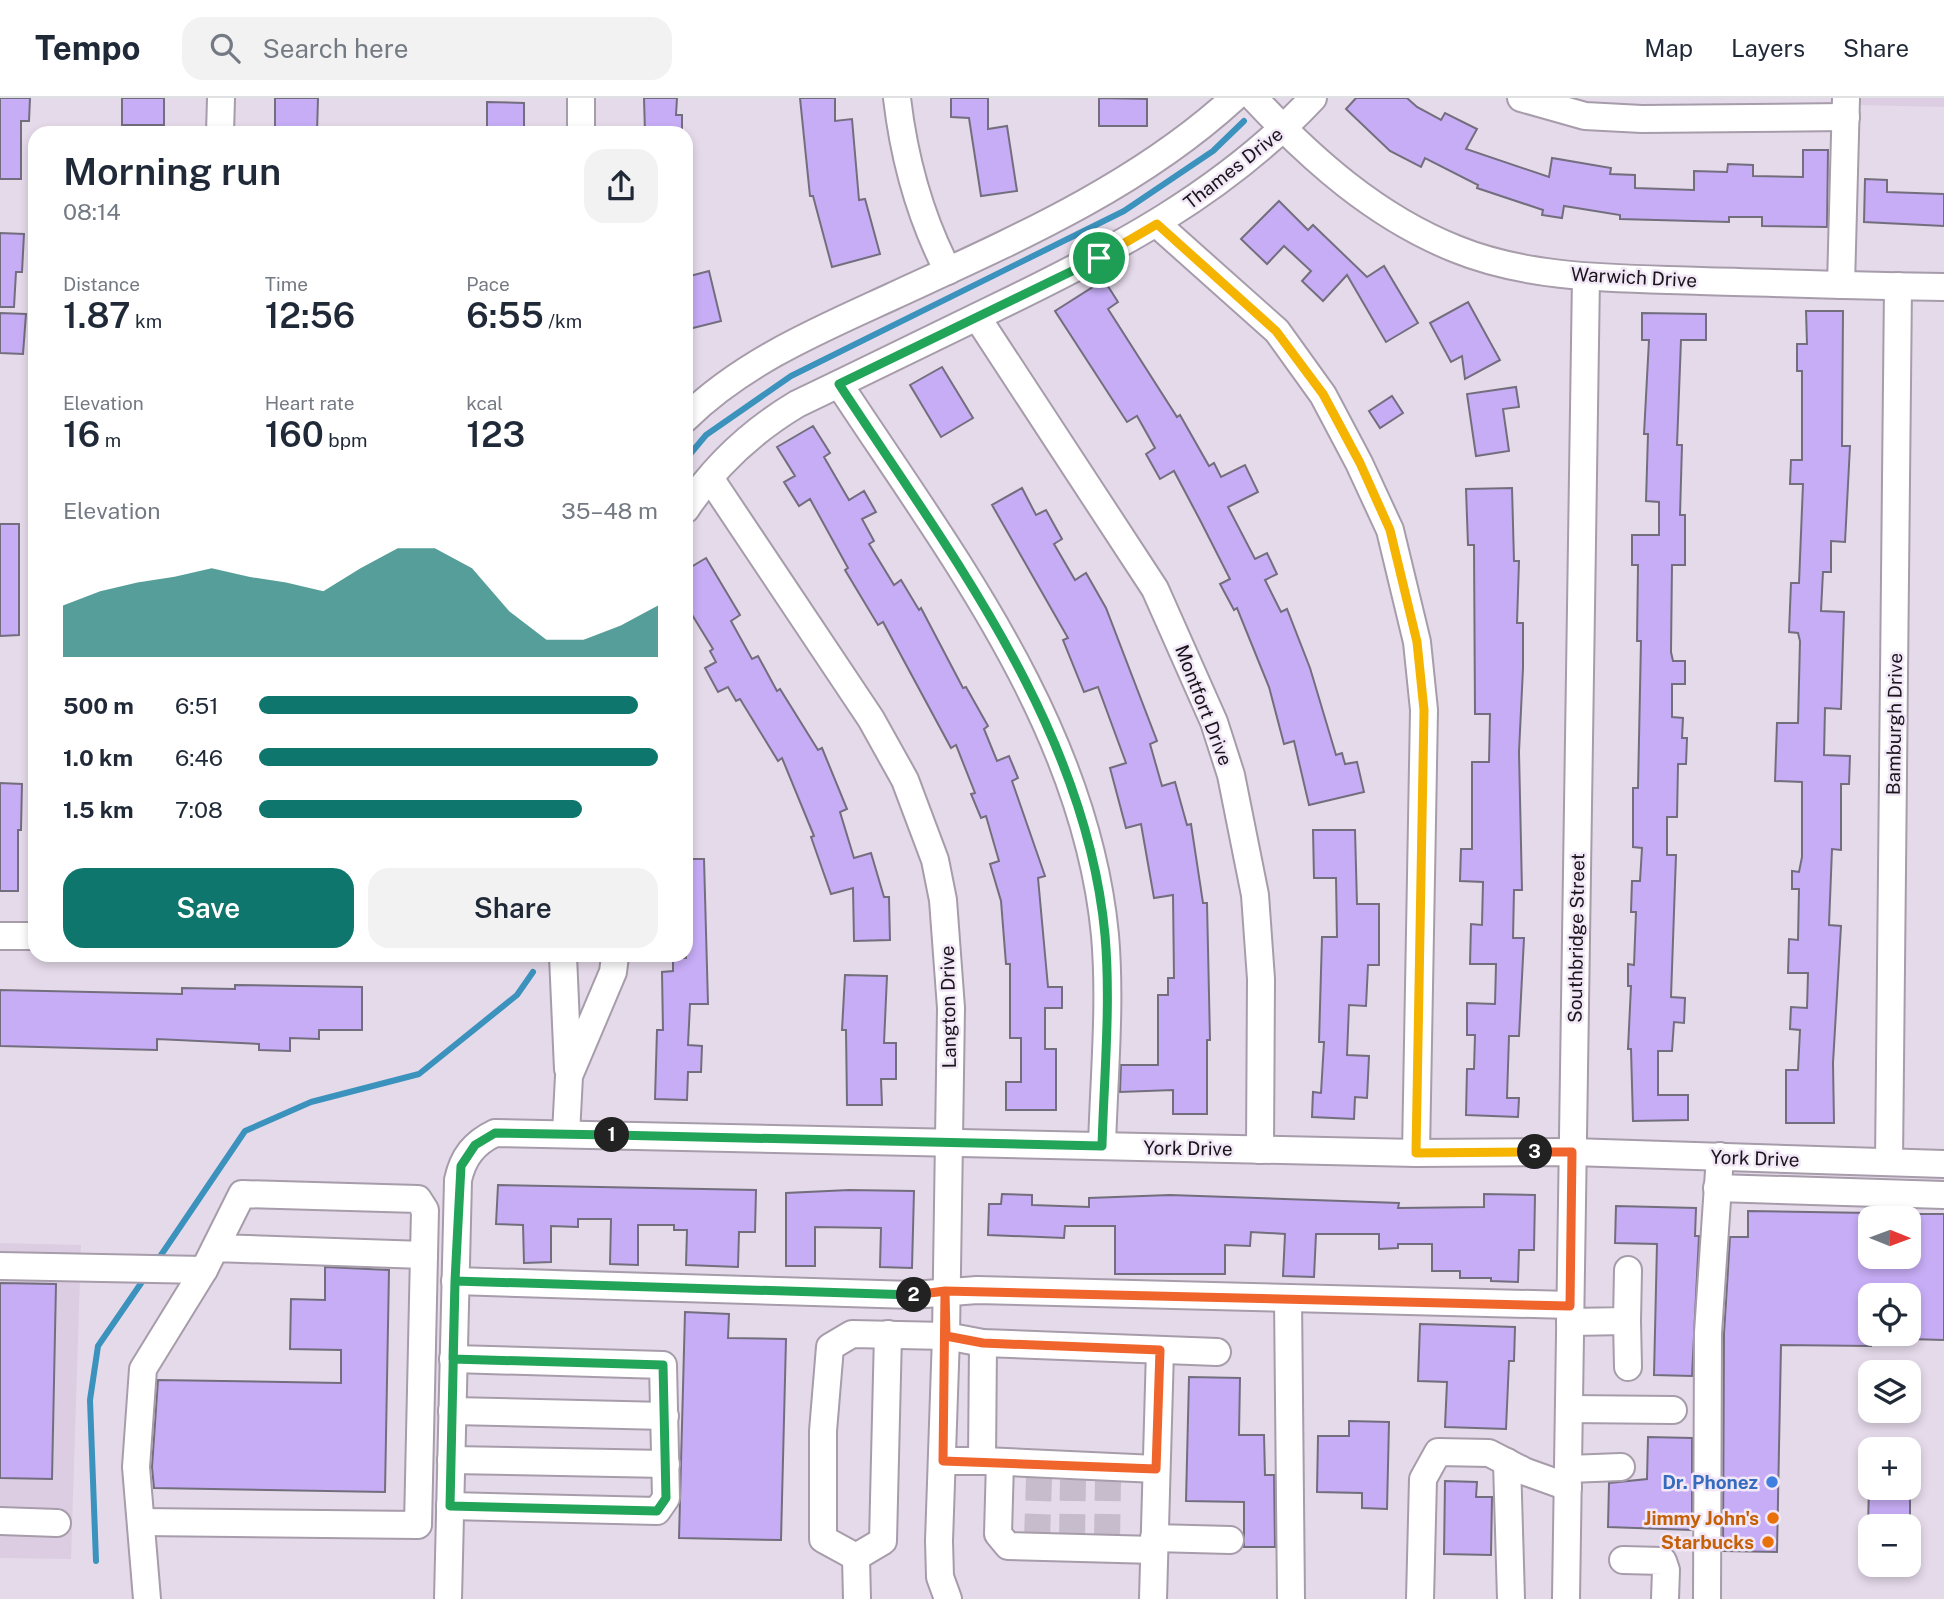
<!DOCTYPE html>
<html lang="en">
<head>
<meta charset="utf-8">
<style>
  :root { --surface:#fff; --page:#f2f2f3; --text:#1f2937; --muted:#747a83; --line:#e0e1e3; --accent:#0f766e }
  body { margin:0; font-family:"Public Sans",sans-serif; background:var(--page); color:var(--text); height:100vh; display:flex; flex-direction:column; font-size:26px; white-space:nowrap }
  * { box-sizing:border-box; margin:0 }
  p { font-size:23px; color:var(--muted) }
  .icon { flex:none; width:38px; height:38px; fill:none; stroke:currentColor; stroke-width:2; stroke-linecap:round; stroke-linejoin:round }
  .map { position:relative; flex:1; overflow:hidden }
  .panel { position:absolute; left:28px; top:28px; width:665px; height:836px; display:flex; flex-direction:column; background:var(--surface); border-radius:21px; box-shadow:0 4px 10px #0003 }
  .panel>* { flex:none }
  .needle { width:46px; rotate:91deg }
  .tools { position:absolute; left:1858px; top:1108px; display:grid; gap:14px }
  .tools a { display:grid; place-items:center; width:63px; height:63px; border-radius:14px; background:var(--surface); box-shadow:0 4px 10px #0003; font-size:35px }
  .pin { position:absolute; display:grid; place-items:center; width:60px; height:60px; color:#fff; margin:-30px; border:4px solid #fff; border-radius:50%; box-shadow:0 2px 7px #0007 }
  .km { position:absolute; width:35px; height:35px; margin:-18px; border-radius:50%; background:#222; color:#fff; font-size:19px; line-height:35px; text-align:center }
  .round { display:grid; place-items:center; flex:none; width:74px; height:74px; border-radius:21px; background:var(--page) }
  .headline { display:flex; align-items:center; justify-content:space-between; height:119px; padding:0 35px }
  h1 { font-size:38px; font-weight:600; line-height:52px }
  .figures { display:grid; grid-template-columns:repeat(3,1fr); gap:10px; height:119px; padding:7px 35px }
  .figures div { display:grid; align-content:center }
  .figures b { font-size:35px; font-weight:600 }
  .figures small { font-size:19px; font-weight:400 }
  .figures p { font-size:19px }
  .chart { height:196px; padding:14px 35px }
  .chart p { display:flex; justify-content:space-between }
  .chart svg { width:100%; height:126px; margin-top:7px; fill:var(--accent); opacity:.7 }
  .primary-button { display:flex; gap:14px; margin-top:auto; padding:14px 35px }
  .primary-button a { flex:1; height:80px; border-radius:21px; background:var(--accent); color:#fff; font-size:28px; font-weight:600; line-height:80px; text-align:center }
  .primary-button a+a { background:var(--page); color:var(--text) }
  ul { padding:0 35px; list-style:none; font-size:23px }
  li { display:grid; grid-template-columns:112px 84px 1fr; align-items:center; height:52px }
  li i { height:18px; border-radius:9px; background:var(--accent) }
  header { display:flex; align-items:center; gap:42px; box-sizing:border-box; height:98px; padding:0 35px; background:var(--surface); border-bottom:2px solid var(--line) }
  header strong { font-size:33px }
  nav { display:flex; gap:38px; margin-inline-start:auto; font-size:24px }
  .search { width:490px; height:63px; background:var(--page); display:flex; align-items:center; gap:18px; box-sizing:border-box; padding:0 24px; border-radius:21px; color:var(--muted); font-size:26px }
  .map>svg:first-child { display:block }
  .built { fill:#dccde3 }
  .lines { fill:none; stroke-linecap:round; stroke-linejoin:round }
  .stream { stroke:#3b93bd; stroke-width:6 }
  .building { fill:#c7adf6; stroke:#736e7d; stroke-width:2 }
  .minor-tunnel { stroke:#c6bccb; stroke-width:26; stroke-dasharray:26 13; stroke-linecap:butt }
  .minor-casing { stroke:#a69caa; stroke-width:30 }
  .minor { stroke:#fff; stroke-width:26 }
  .split-1-casing { stroke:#fff; stroke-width:14 }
  .split-2-casing { stroke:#fff; stroke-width:14 }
  .split-3-casing { stroke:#fff; stroke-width:14 }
  .split-4-casing { stroke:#fff; stroke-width:14 }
  .split-1 { stroke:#22a559; stroke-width:9 }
  .split-2 { stroke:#22a559; stroke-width:9 }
  .split-3 { stroke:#f0652b; stroke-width:9 }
  .split-4 { stroke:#f5b400; stroke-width:9 }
  .shop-dot { fill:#3f7fe0; stroke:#f2e7f7; stroke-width:2.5 }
  .food-dot { fill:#e8710a; stroke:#f2e7f7; stroke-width:2.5 }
  .labels { text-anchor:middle; stroke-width:5; stroke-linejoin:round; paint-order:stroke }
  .street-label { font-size:19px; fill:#19151b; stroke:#f2e7f7 }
  .shop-label { font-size:19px; font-weight:bold; fill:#366cbe; stroke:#f2e7f7; text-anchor:end }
  .food-label { font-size:19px; font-weight:bold; fill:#c56008; stroke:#f2e7f7; text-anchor:end }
</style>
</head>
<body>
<header>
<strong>Tempo</strong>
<div class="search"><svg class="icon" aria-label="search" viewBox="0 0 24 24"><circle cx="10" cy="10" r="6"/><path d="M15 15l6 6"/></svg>Search here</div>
<nav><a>Map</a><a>Layers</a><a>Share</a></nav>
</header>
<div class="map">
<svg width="1944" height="1501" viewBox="0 0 1944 1501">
  <rect width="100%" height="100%" fill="#e5daea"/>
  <g class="built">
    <polygon points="1859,0 1944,0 1944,9 1858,7"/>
    <polygon points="0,1145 81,1147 71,1461 0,1460"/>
  </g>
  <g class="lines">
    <g class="stream">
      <polyline points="686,361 706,337 791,278 1124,113 1213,53 1244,23"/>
      <polyline points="157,1163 245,1033 311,1004 419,976 517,897 533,874"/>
      <polyline points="96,1463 90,1302 98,1248 146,1178"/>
    </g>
  </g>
  <g class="building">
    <polygon points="0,0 30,0 29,23 21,23 21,81 0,81"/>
    <rect x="122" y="0" width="42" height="27"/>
    <polygon points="275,0 318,0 317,35 275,35"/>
    <polygon points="644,0 677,0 676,17 682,17 682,35 645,35"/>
    <polygon points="800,0 835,0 835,23 852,21 859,102 865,101 880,156 832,169 813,98 810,98"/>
    <polygon points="951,0 988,0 988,31 1007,28 1017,93 981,98 969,20 951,19"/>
    <polygon points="1099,0 1147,1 1147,28 1099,28"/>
    <polygon points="1356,0 1407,0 1417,9 1441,22 1445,15 1477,31 1466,51 1549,79 1552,60 1611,70 1610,76 1635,77 1635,90 1694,92 1694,73 1727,74 1728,66 1753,67 1753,78 1803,79 1803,52 1828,52 1827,129 1762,128 1762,119 1729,119 1729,124 1620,121 1620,117 1564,108 1562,120 1542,117 1543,112 1477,90 1478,87 1425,60 1421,69 1390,53 1346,11"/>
    <polygon points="487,4 524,5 524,35 487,35"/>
    <polygon points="1865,81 1887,82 1887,94 1944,96 1944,128 1864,124"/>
    <polygon points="1279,103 1308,132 1313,127 1367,179 1384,168 1418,225 1386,244 1347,177 1323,203 1302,183 1311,173 1284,148 1267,166 1241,141"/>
    <polygon points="0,135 24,136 22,174 16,174 14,209 0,209"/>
    <polygon points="709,173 721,223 689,231 686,179"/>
    <polygon points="1104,182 1118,204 1108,211 1177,319 1180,317 1209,368 1214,365 1221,379 1245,367 1258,394 1228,409 1255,461 1267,455 1277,476 1265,482 1281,514 1287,511 1310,570 1336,657 1342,655 1345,666 1357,664 1364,694 1309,707 1294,643 1284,646 1269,589 1237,510 1234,512 1220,486 1230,481 1200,422 1174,373 1160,381 1146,356 1155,350 1137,318 1127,324 1055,213"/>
    <polygon points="1468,204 1500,262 1465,281 1462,258 1451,264 1430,225"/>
    <polygon points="1806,213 1843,213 1842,348 1850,348 1845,444 1831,443 1831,474 1823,474 1821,513 1844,514 1841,611 1825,610 1824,657 1850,658 1849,686 1841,686 1841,752 1832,751 1829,827 1841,828 1833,965 1834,1025 1786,1025 1786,972 1798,972 1800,932 1790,931 1791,909 1807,910 1808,875 1788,875 1789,841 1798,842 1799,791 1792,791 1792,773 1799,774 1802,759 1802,684 1775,683 1777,625 1798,625 1800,543 1798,535 1789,534 1791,485 1799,485 1803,386 1790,386 1791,362 1802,362 1802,273 1797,273 1797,246 1807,246"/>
    <polygon points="0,215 26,216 23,256 0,255"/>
    <polygon points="1642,215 1706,216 1706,242 1681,242 1677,347 1682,347 1680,417 1685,417 1685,467 1672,467 1671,554 1673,563 1685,563 1685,586 1672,586 1672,619 1683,620 1682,640 1687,640 1686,666 1678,666 1677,719 1667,719 1667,757 1676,757 1671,899 1685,900 1684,925 1674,924 1672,953 1658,953 1658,997 1688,997 1688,1022 1633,1023 1631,951 1628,951 1631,888 1628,888 1628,866 1634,867 1636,814 1631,814 1632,783 1640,783 1642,750 1633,749 1633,690 1638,690 1641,543 1637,543 1638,467 1632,467 1632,437 1659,437 1659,404 1646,403 1648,336 1644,336 1649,242 1642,242"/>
    <polygon points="942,269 973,320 941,339 910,287"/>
    <polygon points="1516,289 1519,309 1503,311 1509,353 1476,358 1467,296"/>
    <polygon points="1392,298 1403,315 1380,330 1369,313"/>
    <polygon points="813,328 830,355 824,359 849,402 864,393 876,414 862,421 874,443 869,446 894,487 901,482 919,512 921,510 963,590 966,589 988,628 984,631 997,663 1009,658 1018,680 1012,683 1045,778 1038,780 1048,889 1062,889 1062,910 1045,910 1045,951 1056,951 1056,1012 1006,1012 1006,984 1021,984 1021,940 1010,940 1010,866 1006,866 1001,803 990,766 999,763 986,718 981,720 971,696 975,695 956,647 951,650 883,524 878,527 845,472 848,470 810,401 799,408 784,384 795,378 777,349"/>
    <polygon points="1022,390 1036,417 1046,412 1062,441 1054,446 1075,482 1086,475 1106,510 1157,643 1150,646 1162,688 1175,684 1187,727 1191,726 1203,805 1207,805 1210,942 1207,942 1207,1016 1173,1016 1173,992 1120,994 1121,967 1158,967 1158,897 1168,897 1168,880 1174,880 1173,797 1154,800 1141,726 1126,730 1110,670 1126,665 1098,589 1084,594 1063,542 1068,540 992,407"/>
    <polygon points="1512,390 1514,463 1519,463 1517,525 1523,525 1523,570 1519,654 1522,792 1514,792 1513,840 1524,840 1519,938 1509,938 1507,1000 1519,1000 1518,1019 1466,1017 1467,971 1474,971 1475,937 1467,937 1467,905 1495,906 1496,866 1470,866 1471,826 1482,827 1483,784 1460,783 1461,751 1472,751 1472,664 1489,664 1490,616 1475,616 1474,447 1468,447 1466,391"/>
    <polygon points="0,426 19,426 19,537 0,538"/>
    <polygon points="706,460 740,517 731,523 752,561 758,558 777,593 780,591 818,652 822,650 847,711 840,714 854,760 871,755 884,799 889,799 890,842 854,843 853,790 831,796 811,739 814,738 782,660 778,663 740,601 736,603 728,589 718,594 705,570 716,564 710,553 713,551 686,507 686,472"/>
    <polygon points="0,685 22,686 21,732 18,732 18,793 0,793"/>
    <polygon points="1313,732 1355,732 1357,806 1379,806 1379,867 1368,867 1366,908 1349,907 1347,957 1369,958 1367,1000 1355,999 1354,1021 1312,1019 1313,994 1321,995 1324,944 1319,944 1322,839 1337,839 1336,780 1314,780"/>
    <polygon points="686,761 704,761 708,906 690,906 688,947 702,948 701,974 688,974 687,1002 655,1001 657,932 663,932 662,874 673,873 673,860 686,860"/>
    <polygon points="845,877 887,878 884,945 896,945 896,981 881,981 882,1007 847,1007 846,932 842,932"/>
    <polygon points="235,887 362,889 362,932 319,932 319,941 290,940 290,953 259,952 259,946 157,941 157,952 0,948 0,892 182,896 182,890 235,891"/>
    <polygon points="498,1087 756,1092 755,1134 739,1134 738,1169 686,1167 687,1132 674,1132 674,1127 638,1127 638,1167 610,1166 611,1121 578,1121 578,1129 551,1128 551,1164 524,1165 523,1127 496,1126"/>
    <polygon points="849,1092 914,1093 912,1170 880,1169 881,1130 815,1129 815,1168 786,1168 786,1095"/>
    <polygon points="1002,1096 1032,1097 1032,1107 1089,1109 1089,1100 1170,1097 1399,1105 1398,1110 1484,1109 1484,1096 1535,1097 1534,1152 1519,1152 1518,1184 1491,1183 1491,1180 1460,1180 1460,1173 1432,1173 1432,1146 1398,1146 1398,1150 1379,1151 1379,1136 1316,1136 1314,1179 1283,1178 1285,1136 1251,1134 1250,1148 1225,1147 1225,1176 1115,1176 1115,1128 1065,1128 1064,1140 988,1137 989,1106 1001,1106"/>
    <polygon points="1616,1108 1696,1110 1695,1138 1699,1138 1692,1278 1654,1277 1657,1146 1615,1145"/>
    <polygon points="1748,1113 1871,1115 1871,1158 1909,1158 1909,1116 1944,1116 1944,1242 1909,1241 1909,1197 1871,1197 1871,1248 1781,1247 1777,1454 1723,1453 1724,1236 1730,1139 1748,1139"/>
    <polygon points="325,1169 389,1172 385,1394 154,1390 152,1369 158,1282 341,1285 341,1252 290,1251 291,1201 325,1202"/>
    <polygon points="0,1185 56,1186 52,1381 0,1380"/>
    <polygon points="685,1214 729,1216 728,1240 786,1241 781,1442 679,1440"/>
    <polygon points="1420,1226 1515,1229 1514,1263 1509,1263 1506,1331 1445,1329 1447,1284 1418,1283"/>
    <polygon points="1189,1279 1240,1280 1239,1337 1264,1337 1265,1377 1274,1377 1275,1449 1244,1449 1244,1404 1186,1403"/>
    <polygon points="1349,1323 1389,1324 1387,1411 1362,1410 1362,1395 1317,1394 1318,1338 1349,1338"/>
    <polygon points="1648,1339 1692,1340 1692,1432 1608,1429 1609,1385 1647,1381"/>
    <polygon points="1445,1383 1477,1384 1476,1399 1492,1399 1491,1457 1444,1456"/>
    <polygon points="1869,1390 1902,1390 1902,1397 1910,1397 1910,1424 1902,1424 1901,1428 1868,1428"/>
  </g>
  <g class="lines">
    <g class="minor-tunnel">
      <polyline points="1037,1442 1039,1380"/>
      <polyline points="1072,1442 1073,1382"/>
      <polyline points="1107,1442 1108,1382"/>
    </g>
    <g class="minor-casing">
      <g id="minor">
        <polyline points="581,0 581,35"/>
        <path d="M897,0C904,60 920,119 948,173"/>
        <path d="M1254,0C1312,62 1376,119 1456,151C1532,182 1620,180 1701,183C1782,185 1863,188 1944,189"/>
        <polyline points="1521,0 1585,18 1642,21 1846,19"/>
        <polyline points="220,35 221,0"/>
        <polyline points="1157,126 1277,233 1323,297 1359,365 1390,432 1417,544 1424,612 1416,1055"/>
        <polyline points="1841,187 1846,0"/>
        <polyline points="977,219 1155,491 1214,624 1231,677 1255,797 1261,881 1260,1052"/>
        <path d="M839,286C950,455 1085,628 1105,837C1111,906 1104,979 1102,1048"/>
        <path d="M686,320C743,264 819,232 891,199C1010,144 1136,90 1234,0"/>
        <polyline points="710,380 871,621 905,682 935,762 943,802 951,910 946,1238 939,1443 940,1479 948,1501"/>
        <path d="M686,411C715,367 752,333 797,306C864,274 931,241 997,209C1113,153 1224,95 1313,0"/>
        <polyline points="0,838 35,838"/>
        <polyline points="563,858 568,971"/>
        <polyline points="566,1036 569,978 613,874 615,858"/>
        <polyline points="1889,1064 1898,188"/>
        <polyline points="1717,1090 1944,1097"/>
        <polyline points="0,1168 204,1172"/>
        <polyline points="455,1183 913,1197 977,1192 1570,1207"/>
        <polyline points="1288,1200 1291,1501"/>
        <polyline points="1627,1223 1628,1269"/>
        <polyline points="1570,1224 1627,1223 1628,1172"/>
        <polyline points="1569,1311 1673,1312"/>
        <polyline points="452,1313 665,1318"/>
        <polyline points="451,1362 666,1366"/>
        <polyline points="942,1363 982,1363 983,1245"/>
        <polyline points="984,1363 1156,1371"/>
        <polyline points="1000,1364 998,1436 1008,1448 1154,1452"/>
        <polyline points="1507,1364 1511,1501"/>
        <polyline points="1568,1371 1621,1369"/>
        <polyline points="450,1408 657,1413 666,1400 663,1267 453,1261"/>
        <polyline points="0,1423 57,1425"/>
        <polyline points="141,1424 418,1427 424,1157"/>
        <polyline points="1154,1440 1230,1442"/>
        <polyline points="856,1459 883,1443 888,1236"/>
        <polyline points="1623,1462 1663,1463 1666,1472 1665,1501"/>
        <polyline points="147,1501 136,1369 143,1271 204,1172 242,1096 418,1101 425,1112 424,1157 215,1150"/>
        <path d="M448,1501L458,1082C463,1059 474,1045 495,1035L1416,1055L1572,1054L1944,1066"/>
        <polyline points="857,1501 856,1459 823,1441 823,1333 830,1249 852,1236 946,1238 983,1245 1217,1254"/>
        <polyline points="1153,1501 1160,1252"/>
        <polyline points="1420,1501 1423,1381 1438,1354 1489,1355 1526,1374 1568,1389"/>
        <polyline points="1566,1501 1586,179"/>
        <polyline points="1707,1501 1708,1235 1720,1058"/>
      </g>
    </g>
    <use href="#minor" class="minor"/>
  </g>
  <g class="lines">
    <g class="split-1-casing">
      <path id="split-1" d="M612,1037L1102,1048C1104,979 1111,906 1105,837C1086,630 949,454 839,286L1099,160"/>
    </g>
    <g class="split-2-casing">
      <polyline id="split-2" points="612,1037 495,1035 475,1047 461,1068 455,1183 450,1408 657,1413 666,1400 663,1267 453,1261 455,1183 914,1197"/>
    </g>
    <g class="split-3-casing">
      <polyline id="split-3" points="914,1197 945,1193 946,1238 983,1245 1160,1252 1156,1371 943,1363 945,1193 1570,1208 1572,1054 1535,1054"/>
    </g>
    <g class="split-4-casing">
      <polyline id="split-4" points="1099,160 1157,126 1276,233 1323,296 1360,365 1390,432 1417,544 1424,612 1416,1055 1535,1054"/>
    </g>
    <use href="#split-1" class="split-1"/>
    <use href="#split-2" class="split-2"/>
    <use href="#split-3" class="split-3"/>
    <use href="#split-4" class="split-4"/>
  </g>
  <circle class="shop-dot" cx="1772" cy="1384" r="7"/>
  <g class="food-dot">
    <circle cx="1773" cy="1420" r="7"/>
    <circle cx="1768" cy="1444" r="7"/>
  </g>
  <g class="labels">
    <g class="street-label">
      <text transform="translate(1233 70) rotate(-38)" y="7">Thames Drive</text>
      <text transform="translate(1634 179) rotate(3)" y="7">Warwich Drive</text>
      <text transform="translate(1204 607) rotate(69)" y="7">Montfort Drive</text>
      <text transform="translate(1894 626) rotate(-89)" y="7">Bamburgh Drive</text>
      <text transform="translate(1576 840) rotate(-89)" y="7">Southbridge Street</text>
      <text transform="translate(948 909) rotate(-91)" y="7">Langton Drive</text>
      <text transform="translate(1188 1050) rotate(1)" y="7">York Drive</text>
      <text transform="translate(1755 1060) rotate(2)" y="7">York Drive</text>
    </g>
    <g class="shop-label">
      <text x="1758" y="1391">Dr. Phonez</text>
    </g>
    <g class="food-label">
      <text x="1759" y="1427">Jimmy John's</text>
      <text x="1754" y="1451">Starbucks</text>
    </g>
  </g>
</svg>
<div class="tools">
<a><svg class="needle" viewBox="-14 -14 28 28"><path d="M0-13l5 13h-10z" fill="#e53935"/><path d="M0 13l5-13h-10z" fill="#747a83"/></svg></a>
<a><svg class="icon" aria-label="locate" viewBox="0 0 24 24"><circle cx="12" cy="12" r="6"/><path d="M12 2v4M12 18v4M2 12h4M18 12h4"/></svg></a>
<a><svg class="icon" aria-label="layers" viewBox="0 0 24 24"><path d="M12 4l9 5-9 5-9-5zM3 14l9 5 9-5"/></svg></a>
<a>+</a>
<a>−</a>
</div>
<div class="pin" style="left:1099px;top:160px;background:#1e9e55"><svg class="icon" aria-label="arrive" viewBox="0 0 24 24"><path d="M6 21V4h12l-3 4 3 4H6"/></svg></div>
<b class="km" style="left:612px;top:1037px">1</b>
<b class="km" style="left:914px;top:1197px">2</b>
<b class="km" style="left:1535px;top:1054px">3</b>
<section class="panel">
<div class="headline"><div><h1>Morning run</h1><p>08:14</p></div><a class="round"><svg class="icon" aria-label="share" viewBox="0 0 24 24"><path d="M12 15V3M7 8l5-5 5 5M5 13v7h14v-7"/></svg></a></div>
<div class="figures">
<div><p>Distance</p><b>1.87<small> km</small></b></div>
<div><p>Time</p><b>12:56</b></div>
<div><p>Pace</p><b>6:55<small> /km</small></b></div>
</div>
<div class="figures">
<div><p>Elevation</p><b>16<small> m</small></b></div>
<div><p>Heart rate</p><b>160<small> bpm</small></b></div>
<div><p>kcal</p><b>123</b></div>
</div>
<div class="chart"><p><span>Elevation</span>35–48 m</p>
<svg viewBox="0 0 160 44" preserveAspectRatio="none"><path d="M0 44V26L10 21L20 18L30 16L40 13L50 16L60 18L70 21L80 13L90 6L100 6L110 13L120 28L130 38L140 38L150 33L160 26V44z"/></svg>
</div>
<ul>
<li><b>500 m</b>6:51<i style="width:95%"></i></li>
<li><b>1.0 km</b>6:46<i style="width:100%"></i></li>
<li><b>1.5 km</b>7:08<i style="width:81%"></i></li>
</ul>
<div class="primary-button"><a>Save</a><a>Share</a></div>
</section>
</div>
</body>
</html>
